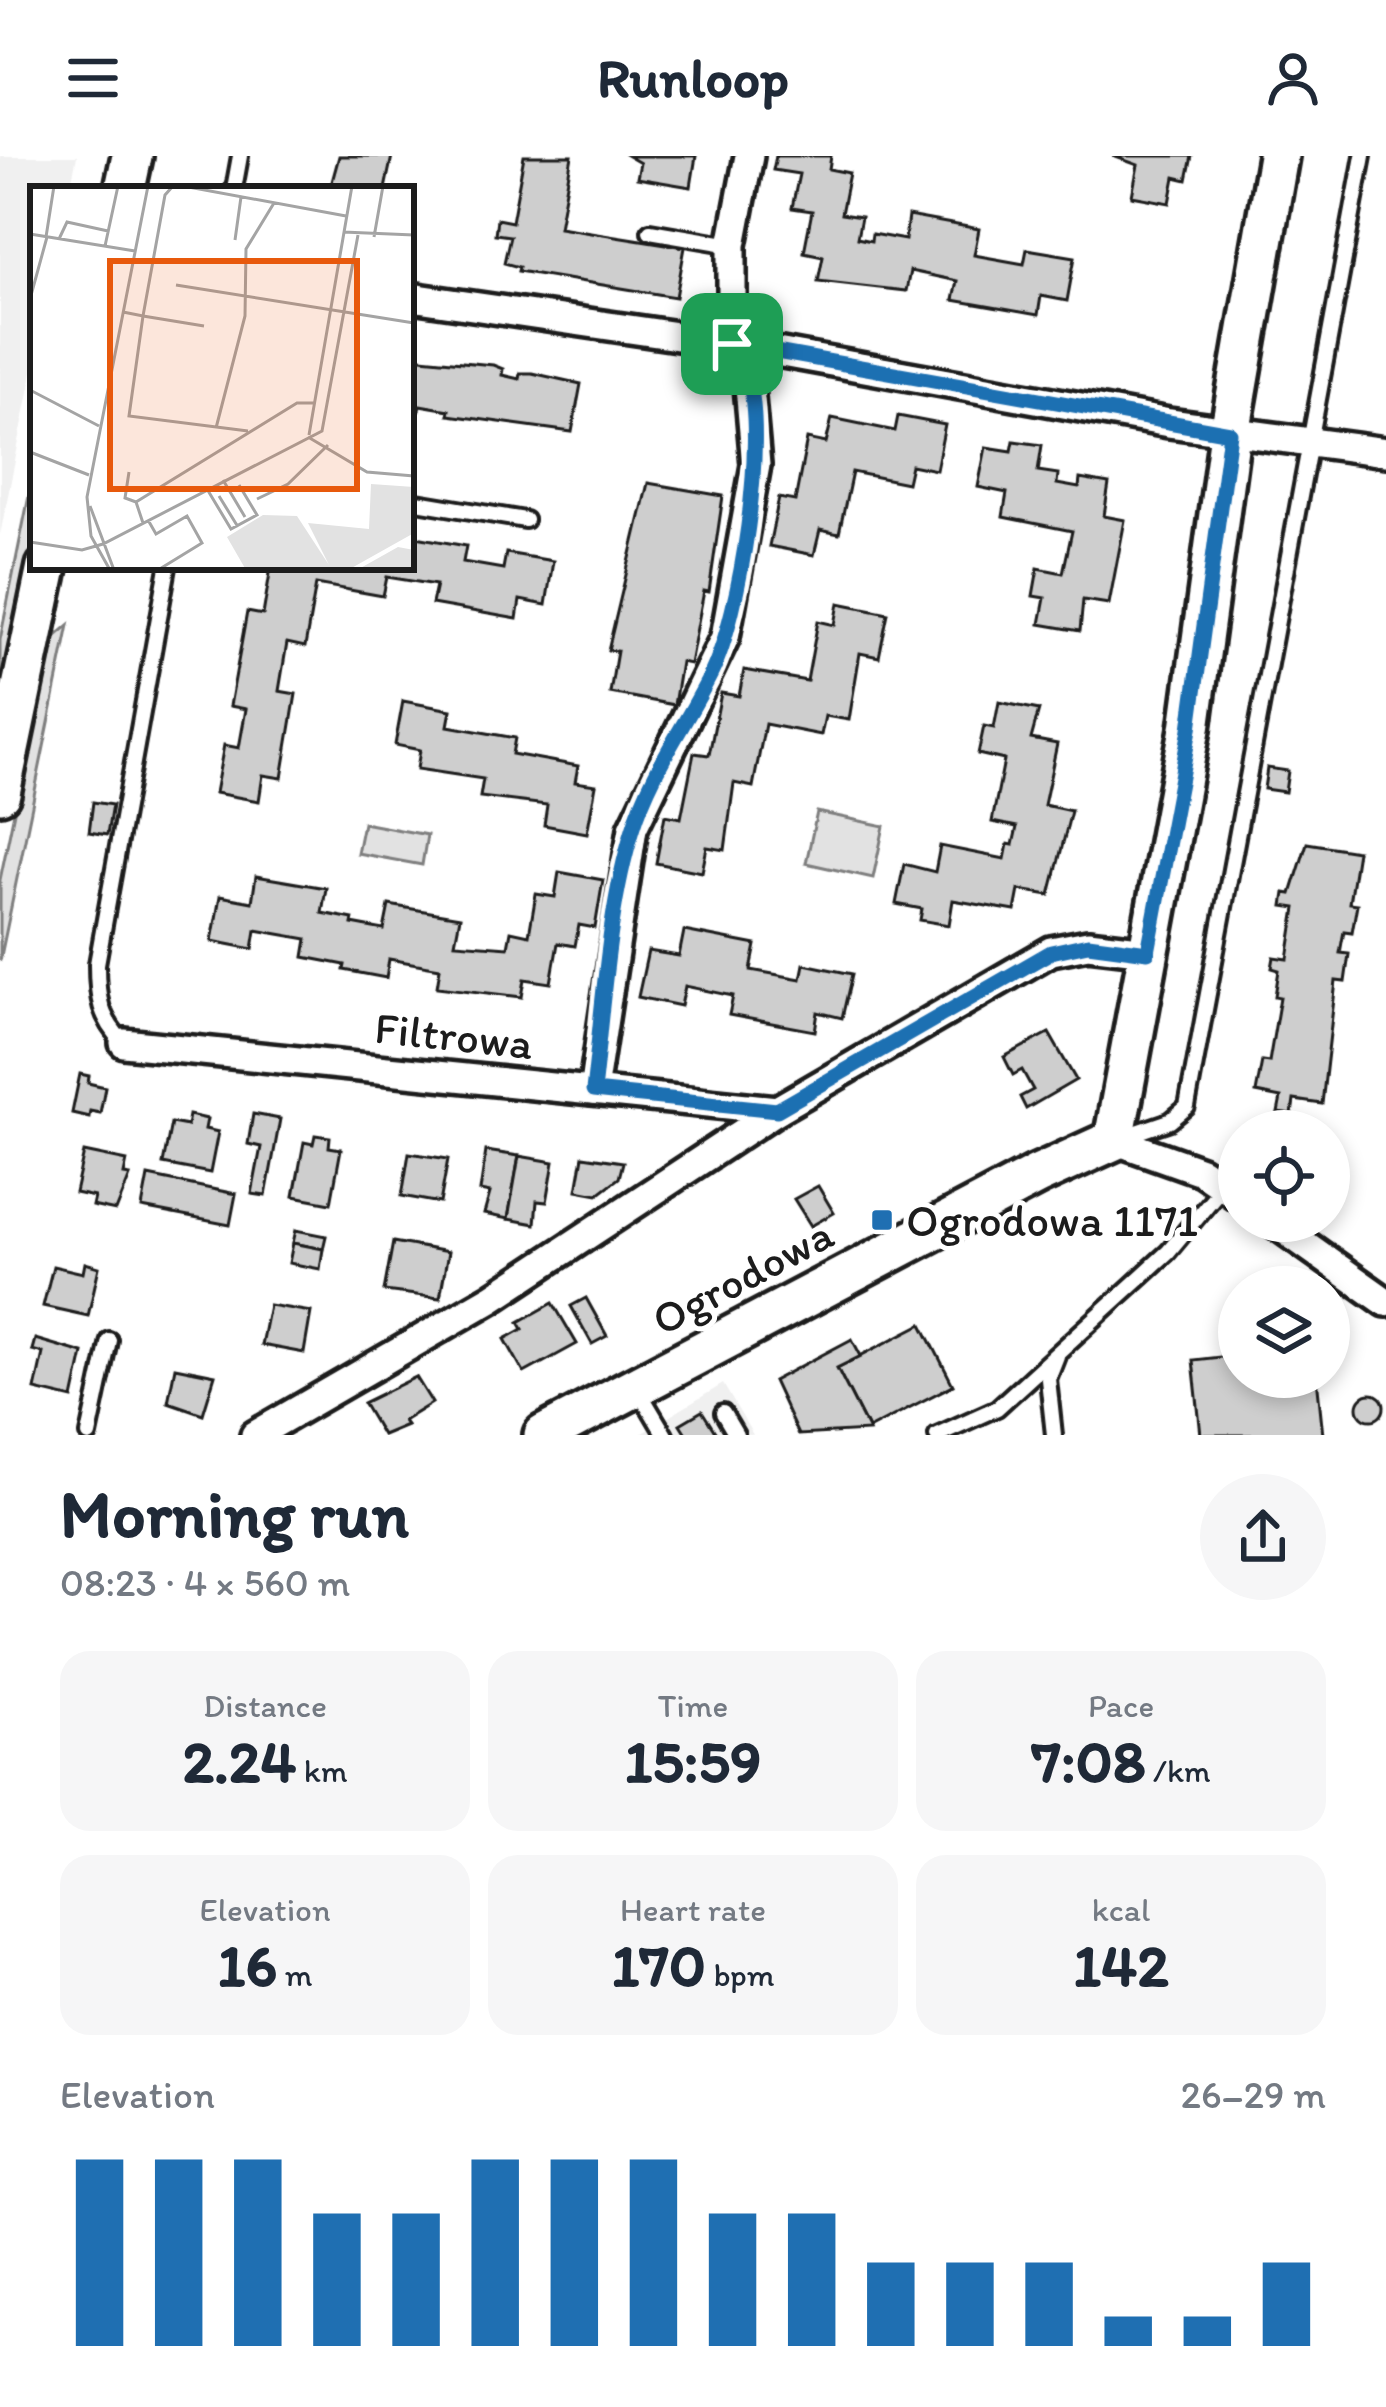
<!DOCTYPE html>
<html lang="en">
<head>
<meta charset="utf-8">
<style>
  :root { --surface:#fff; --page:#f6f6f7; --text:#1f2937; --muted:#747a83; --accent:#1f6fb2 }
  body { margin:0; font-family:Itim,sans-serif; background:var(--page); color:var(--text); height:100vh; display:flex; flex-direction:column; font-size:45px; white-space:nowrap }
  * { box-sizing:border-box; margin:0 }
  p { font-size:39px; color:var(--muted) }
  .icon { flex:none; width:66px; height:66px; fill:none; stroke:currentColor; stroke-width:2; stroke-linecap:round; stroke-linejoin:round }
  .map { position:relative; height:1279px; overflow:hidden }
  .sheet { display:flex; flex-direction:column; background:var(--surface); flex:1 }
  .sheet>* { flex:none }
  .fabs { position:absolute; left:1218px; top:954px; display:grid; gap:24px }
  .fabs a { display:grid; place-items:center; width:132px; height:132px; border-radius:50%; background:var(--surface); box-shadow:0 6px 18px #0003; font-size:60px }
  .pin { position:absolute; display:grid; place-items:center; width:102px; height:102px; color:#fff; margin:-51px; border-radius:24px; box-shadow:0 6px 18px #0006 }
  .round { display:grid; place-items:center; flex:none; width:126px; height:126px; border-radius:63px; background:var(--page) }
  .overview { display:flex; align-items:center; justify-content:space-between; height:204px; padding:0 60px }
  h1 { font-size:66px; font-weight:700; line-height:90px }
  .metrics { display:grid; grid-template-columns:repeat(3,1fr); gap:18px; height:204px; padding:12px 60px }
  .metrics div { display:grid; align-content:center; border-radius:30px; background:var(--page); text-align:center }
  .metrics b { font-size:60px; font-weight:700 }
  .metrics small { font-size:33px; font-weight:400 }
  .metrics p { font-size:33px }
  .chart { height:336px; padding:24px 60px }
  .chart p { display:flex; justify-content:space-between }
  .chart svg { width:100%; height:216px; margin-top:12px; stroke:var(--accent); stroke-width:6 }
  header { display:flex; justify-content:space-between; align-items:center; height:156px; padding:0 60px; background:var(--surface); font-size:54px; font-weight:700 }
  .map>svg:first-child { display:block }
  .built { fill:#f0f0f0 }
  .green { fill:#e2e2e2; stroke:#7f7f7f; stroke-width:3 }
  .building { fill:#cecece; stroke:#1c1c1c; stroke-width:3 }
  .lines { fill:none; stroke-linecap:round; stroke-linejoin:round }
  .lane-casing { stroke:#1c1c1c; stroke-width:22 }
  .street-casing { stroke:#1c1c1c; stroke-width:36 }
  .secondary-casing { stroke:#1c1c1c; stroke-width:48 }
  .lane { stroke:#fff; stroke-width:14 }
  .street { stroke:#fff; stroke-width:27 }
  .secondary { stroke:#fff; stroke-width:39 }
  .route-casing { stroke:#fff; stroke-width:24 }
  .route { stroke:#1f6fb2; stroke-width:15 }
  .poi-dot { fill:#1f6fb2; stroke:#fff; stroke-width:4.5 }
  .labels { text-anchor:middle; stroke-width:10; stroke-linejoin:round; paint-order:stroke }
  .street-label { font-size:45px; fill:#1c1c1c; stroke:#fff }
  .poi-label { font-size:45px; fill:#1c1c1c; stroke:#fff; text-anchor:start }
  .inset-road { fill:none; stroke:#a4a4a4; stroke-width:3 }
  .view { fill:#e8590c; fill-opacity:0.15; stroke:#e8590c; stroke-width:6 }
  .inset-edge { fill:none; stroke:#1c1c1c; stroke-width:6 }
</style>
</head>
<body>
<header><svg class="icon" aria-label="menu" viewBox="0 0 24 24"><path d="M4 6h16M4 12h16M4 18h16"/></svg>Runloop<svg class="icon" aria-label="person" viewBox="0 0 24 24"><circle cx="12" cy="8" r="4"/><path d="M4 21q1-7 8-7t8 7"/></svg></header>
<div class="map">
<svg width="1386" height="1279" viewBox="0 0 1386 1279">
  <rect width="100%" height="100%" fill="#fff"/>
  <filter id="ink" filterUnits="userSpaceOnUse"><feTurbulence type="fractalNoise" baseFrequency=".00833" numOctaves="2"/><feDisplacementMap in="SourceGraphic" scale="24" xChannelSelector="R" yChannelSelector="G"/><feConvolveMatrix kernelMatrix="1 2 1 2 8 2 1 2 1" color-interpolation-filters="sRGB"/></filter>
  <g filter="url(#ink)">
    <g class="built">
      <polygon points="0,0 77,0 70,33 33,33 33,216 0,379"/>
      <polygon points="723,1228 753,1279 639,1279"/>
    </g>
    <g class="green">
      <polygon points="33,320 33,391 0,552 0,484"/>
      <polygon points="69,469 0,805 0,724 49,486"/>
      <polygon points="817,656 884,670 873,722 806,707"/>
      <polygon points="363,667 427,679 422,709 357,697"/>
    </g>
    <g class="building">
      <polygon points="339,0 392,0 385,33 330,33"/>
      <polygon points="524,0 572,0 559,71 685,91 676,141 518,115 519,111 504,107 510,80 495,78 497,63 512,66"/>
      <polygon points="628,0 696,0 691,31 637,22 640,7"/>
      <polygon points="776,0 831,0 829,13 849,17 841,58 861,61 857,82 871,85 872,78 905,84 908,60 979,73 974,99 1024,108 1027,93 1075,101 1067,145 1041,140 1038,159 953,144 957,125 910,115 906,135 818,125 823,100 804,96 812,55 792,52 799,18 773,14"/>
      <polygon points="1113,0 1192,0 1187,24 1175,21 1170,47 1132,40 1138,9"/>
      <polygon points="411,201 493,209 503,213 502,219 519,223 520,217 532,217 581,228 572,276 448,259 449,254 420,249 419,254 411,253"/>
      <polygon points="898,260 945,269 936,314 911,309 907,327 852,316 839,378 820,374 814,399 769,390 779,342 795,345 807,283 826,287 832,262 895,275"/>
      <polygon points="1014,285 1042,289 1038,315 1058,318 1057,328 1079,332 1080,323 1109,328 1104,360 1125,364 1109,448 1083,444 1080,475 1040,468 1045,442 1033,440 1038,412 1063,417 1072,375 1003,361 1007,337 978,331 986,291 1012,295"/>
      <polygon points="648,327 723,340 709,436 704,435 690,508 681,506 674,549 610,537 617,495 608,494"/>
      <polygon points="411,380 466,390 463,406 503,413 506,397 553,405 546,449 520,444 517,463 432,448 436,429 387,421 383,440 316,428 305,491 287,487 279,535 296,538 282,622 263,619 259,645 215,637 224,589 239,592 246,553 230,550 247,456 263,459 271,411 411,411"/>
      <polygon points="839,447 888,457 879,501 860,497 849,564 825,560 821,579 765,568 753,631 734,627 725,694 707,691 702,716 656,707 665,659 681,662 694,597 709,599 721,537 739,540 744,514 807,525 818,465 835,469"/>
      <polygon points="403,545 451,554 448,570 515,582 512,598 578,610 575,626 596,629 587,677 544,669 547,649 480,641 483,623 417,613 420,594 395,589"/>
      <polygon points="999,546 1039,554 1031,583 1057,588 1044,649 1071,655 1050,739 1019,734 1015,755 953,744 949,769 920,764 922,753 896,748 904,708 935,716 940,690 1005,703 1008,688 1013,689 1017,671 992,666 1004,604 978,598 984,570 994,572"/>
      <polygon points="1267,612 1288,615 1285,636 1264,633"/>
      <polygon points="93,646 112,649 107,679 89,676"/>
      <polygon points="1307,687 1357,695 1349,747 1357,748 1352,776 1344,775 1340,797 1349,798 1345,826 1336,825 1322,948 1294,944 1292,959 1278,957 1281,942 1256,937 1262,905 1269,906 1280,841 1275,840 1279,814 1272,812 1274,801 1288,803 1296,752 1283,750 1285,737 1291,738"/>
      <polygon points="559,716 603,724 595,772 579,769 575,790 558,787 551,827 525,823 522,841 437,831 440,812 389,803 386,822 344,814 345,809 304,801 307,783 256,774 253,793 212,785 220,740 252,746 256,720 326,732 322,757 353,763 352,768 384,774 389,749 460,761 455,787 508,791 511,775 529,779 536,738 555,741"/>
      <polygon points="684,775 756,789 751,814 801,823 804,808 852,818 842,862 818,856 815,875 729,859 733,840 685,830 681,850 638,841 648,795 679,800"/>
      <polygon points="1049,877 1076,924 1026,953 1020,941 1033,934 1022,914 1013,919 1004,901"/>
      <polygon points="80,918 89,920 88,927 105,931 100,957 90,955 89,961 72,957"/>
      <polygon points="253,958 280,963 266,1040 252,1038 261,991 248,988"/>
      <polygon points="189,959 207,963 205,973 218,976 210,1017 163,1008 171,967 187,970"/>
      <polygon points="315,979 330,981 329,991 341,993 331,1047 294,1040 304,986 313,988"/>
      <polygon points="486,995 519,1000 508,1063 484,1058 490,1037 480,1035"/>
      <polygon points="84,996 127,1005 124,1019 130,1020 116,1055 92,1050 94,1041 75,1037"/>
      <polygon points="409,997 448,1003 440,1047 402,1040"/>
      <polygon points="519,1000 554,1006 547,1046 537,1045 535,1068 508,1063"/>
      <polygon points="583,1000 623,1006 619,1022 598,1038 577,1034"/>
      <polygon points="148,1020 236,1038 230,1069 142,1052"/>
      <polygon points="818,1030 834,1057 811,1070 794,1043"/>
      <polygon points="296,1074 326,1080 323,1093 293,1087"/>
      <polygon points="393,1086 448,1096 440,1142 384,1135"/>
      <polygon points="293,1087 323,1093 320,1113 289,1107"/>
      <polygon points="85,1107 99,1111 88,1160 43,1150 53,1110 83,1117"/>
      <polygon points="586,1142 607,1180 592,1188 571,1150"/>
      <polygon points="553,1147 577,1188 524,1217 505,1183 523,1173 519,1166"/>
      <polygon points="269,1149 311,1156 304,1197 261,1189"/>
      <polygon points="922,1168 953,1229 868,1273 837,1212"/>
      <polygon points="35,1183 83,1197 73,1243 35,1234 43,1197 32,1194"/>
      <polygon points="852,1183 861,1200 837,1212 869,1275 798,1279 773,1225"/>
      <polygon points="1239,1199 1239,1221 1317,1221 1323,1279 1201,1279 1193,1204"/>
      <polygon points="175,1211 215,1219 203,1258 168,1246"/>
      <polygon points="416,1221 432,1247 403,1265 406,1269 382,1279 363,1247"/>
      <circle cx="1371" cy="1251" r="13"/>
      <polygon points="702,1255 717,1279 687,1279 680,1268"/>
    </g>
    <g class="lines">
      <g class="lane-casing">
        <g id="lane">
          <polyline points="234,33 240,0"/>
          <polyline points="650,75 732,89"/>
          <polyline points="411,345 525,364"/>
          <path d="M124,887C100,862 97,842 97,808L168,411"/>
          <polyline points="1123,981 1170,965 1187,951 1363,0"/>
          <polyline points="639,1235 665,1279"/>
          <polyline points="723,1257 736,1279"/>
          <polyline points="89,1279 109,1184"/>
          <polyline points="937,1279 997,1252 1168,1096 1223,1030"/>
          <polyline points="1054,1279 1048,1223 1057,1200"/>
        </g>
      </g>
      <g class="street-casing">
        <g id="street">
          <polyline points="411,141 732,188 1169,267 1386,296"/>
          <polyline points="124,887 777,954"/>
          <polyline points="593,935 633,672 725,481 756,309 748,219 732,188 732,89 749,0"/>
          <polyline points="1114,984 1201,1015 1239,1041"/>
          <polyline points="1272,1065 1386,1146"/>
          <polyline points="255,1279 492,1142 777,954 1051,795 1088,788 1148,795"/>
        </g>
      </g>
      <g class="secondary-casing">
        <g id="secondary">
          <polyline points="125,33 132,0"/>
          <polyline points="0,637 47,411"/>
          <polyline points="544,1279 1037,1019 1114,984 1190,573 1230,277 1278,0"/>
        </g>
      </g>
      <use href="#lane" class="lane"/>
      <use href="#street" class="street"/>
      <use href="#secondary" class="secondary"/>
    </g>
  </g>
  <g class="lines" filter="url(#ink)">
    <g class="route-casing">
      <path id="route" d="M732,188L1230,277L1190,573L1148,796L1088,788L1051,796L777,954L593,935C603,852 608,752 633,673C650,616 685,570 711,518C741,457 767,285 748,221C745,210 737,198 732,188Z"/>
    </g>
    <use href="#route" class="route"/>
  </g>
  <rect class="poi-dot" x="870" y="1052" width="24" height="24" rx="6"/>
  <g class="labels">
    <g class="street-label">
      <text transform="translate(454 879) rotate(6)" y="16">Filtrowa</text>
      <text transform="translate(742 1120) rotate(-28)" y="16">Ogrodowa</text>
    </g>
    <g class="poi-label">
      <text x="906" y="1080">Ogrodowa 1171</text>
    </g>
  </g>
  <g transform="translate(30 30)">
    <rect width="384" height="384" fill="#fff"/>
    <path d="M341,298L384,301V347L318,384H216L197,351L233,329L267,330L299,379L278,337L339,343ZM368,361L384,364V384H327Z" fill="#e2e2e2"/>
    <path class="inset-road" d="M153,0L316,30M313,46L384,49M0,48L105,65M16,51L24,0M344,51L353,0M29,53L37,36L78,45M205,54L211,11M75,60L88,0M146,99L384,137M0,113L17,51M93,126L113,130L135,9L143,0M174,140L113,130L99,230L218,245M0,204L69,240M186,242L215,130L216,63L244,17M279,249L322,0M278,251L337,286L384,290M0,266L59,289M99,286L95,312L106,316L113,337M193,294L215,331M177,303L201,343L227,329L209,299M189,310L208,341M227,313L258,298L298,259M106,316L267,217H284M60,320L84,384M118,334L126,348L157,330L172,357L128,384M0,356L52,364L73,358L292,245L328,49M80,384L61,350L57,311L118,0"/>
    <path class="view" d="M80,75H327V303H80Z"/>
    <rect width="384" height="384" class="inset-edge"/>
  </g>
</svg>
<div class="fabs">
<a><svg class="icon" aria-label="locate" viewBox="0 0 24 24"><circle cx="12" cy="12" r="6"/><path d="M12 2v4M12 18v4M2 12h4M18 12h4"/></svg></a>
<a><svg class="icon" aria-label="layers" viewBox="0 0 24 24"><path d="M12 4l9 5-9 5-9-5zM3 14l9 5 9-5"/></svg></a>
</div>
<div class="pin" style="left:732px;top:188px;background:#1e9e55"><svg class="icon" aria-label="arrive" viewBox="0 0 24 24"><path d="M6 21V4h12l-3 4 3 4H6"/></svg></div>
</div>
<section class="sheet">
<div class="overview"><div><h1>Morning run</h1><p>08:23 · 4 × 560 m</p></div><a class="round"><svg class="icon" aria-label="share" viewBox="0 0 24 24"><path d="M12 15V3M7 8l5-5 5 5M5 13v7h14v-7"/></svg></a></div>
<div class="metrics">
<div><p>Distance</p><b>2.24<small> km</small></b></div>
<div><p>Time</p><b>15:59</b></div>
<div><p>Pace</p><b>7:08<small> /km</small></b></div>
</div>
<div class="metrics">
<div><p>Elevation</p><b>16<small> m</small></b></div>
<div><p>Heart rate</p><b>170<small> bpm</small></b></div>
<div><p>kcal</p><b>142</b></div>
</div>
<div class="chart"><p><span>Elevation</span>26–29 m</p>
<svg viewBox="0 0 160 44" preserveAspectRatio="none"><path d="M5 44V6M15 44V6M25 44V6M35 44V17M45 44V17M55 44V6M65 44V6M75 44V6M85 44V17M95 44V17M105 44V27M115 44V27M125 44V27M135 44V38M145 44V38M155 44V27"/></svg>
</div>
</section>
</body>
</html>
